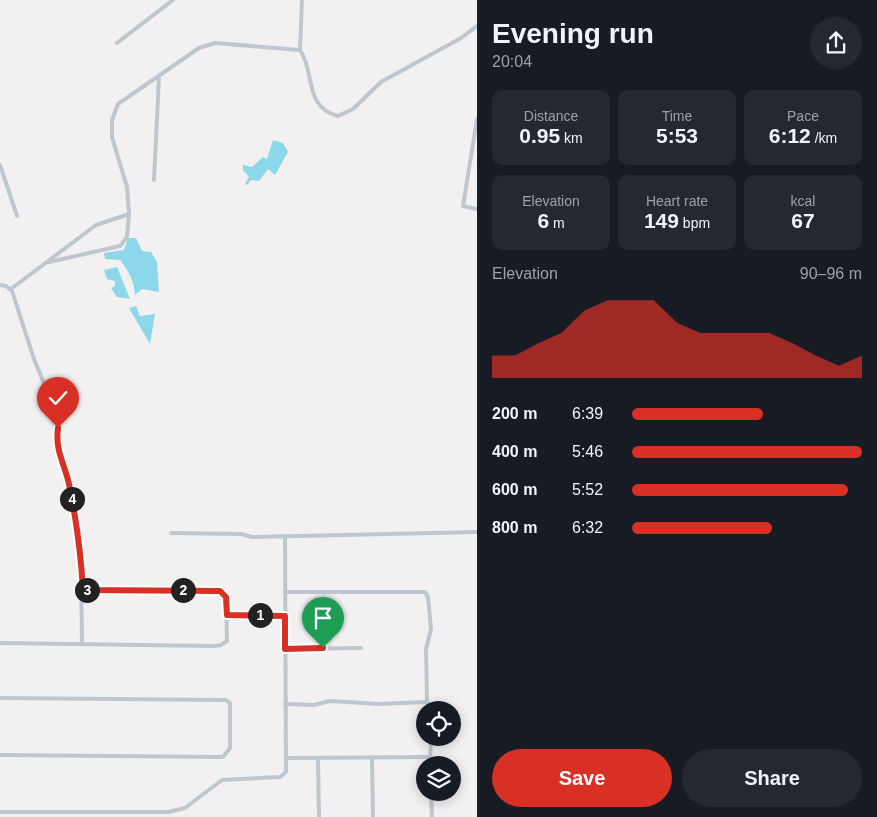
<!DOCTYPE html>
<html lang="en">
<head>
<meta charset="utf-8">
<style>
  :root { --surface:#171b24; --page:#242831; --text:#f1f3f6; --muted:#9ea1a6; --accent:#d93025 }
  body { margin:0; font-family:Arial,sans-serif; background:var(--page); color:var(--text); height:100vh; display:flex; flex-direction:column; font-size:19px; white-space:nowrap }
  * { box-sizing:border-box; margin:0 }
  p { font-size:16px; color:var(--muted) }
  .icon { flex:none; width:28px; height:28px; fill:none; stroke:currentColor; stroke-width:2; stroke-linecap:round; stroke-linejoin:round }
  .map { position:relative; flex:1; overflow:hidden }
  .details { display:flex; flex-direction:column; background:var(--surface); width:400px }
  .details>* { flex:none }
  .controls { position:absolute; left:416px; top:701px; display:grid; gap:10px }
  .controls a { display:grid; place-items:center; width:45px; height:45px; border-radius:50%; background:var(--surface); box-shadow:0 2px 12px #0003; font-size:25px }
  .pin { position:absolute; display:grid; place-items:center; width:42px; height:42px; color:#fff; margin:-51px -21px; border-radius:50% 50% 50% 0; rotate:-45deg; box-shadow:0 0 5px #0007 }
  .pin .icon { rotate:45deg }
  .km { position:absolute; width:25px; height:25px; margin:-12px; border-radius:50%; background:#222; color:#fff; font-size:14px; line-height:25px; text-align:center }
  .round { display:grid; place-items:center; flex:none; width:52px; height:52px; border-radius:26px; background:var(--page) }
  .overview { display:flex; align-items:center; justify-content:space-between; height:85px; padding:0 15px }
  h1 { font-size:28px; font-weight:700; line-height:38px }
  .stats { display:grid; grid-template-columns:repeat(3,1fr); gap:8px; height:85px; padding:5px 15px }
  .stats div { display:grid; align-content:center; border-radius:10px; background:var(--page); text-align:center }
  .stats b { font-size:21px; font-weight:700 }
  .stats small { font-size:14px; font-weight:400 }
  .stats p { font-size:14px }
  .chart { height:140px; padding:10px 15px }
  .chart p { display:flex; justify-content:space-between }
  .chart svg { width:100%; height:90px; margin-top:5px; fill:var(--accent); opacity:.7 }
  .primary-button { display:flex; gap:10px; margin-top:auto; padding:10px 15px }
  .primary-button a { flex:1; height:58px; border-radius:30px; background:var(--accent); color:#fff; font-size:20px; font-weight:700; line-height:58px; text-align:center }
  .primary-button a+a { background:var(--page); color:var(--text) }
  ul { padding:0 15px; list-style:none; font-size:16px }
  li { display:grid; grid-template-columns:80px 60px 1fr; align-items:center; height:38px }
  li i { height:12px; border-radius:6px; background:var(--accent) }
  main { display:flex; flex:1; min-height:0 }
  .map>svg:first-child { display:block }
  .water { fill:#8dd7eb }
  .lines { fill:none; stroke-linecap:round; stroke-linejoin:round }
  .minor { stroke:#bec7ce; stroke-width:4 }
  .route-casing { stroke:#fff; stroke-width:10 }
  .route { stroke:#d93025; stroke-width:6 }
</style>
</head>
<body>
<main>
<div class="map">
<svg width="477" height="817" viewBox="0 0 477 817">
  <rect width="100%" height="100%" fill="#f2f0f0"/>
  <g class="water">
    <polygon points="273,140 283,143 288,152 275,175 268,169 259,181 251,180 247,185 245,184 249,177 243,170 243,165 252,167 263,157 267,159"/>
    <path d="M128,238H136L142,251L151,252L157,262L159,292L142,289L135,295C134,280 129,272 120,260L105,259L104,253L124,250Z"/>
    <polygon points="117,267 130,299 117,297 111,288 115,286 115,281 107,279 104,270"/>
    <polygon points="136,306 140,316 155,314 150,344 129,308"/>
  </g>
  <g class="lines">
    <g class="minor">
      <polyline points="117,43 173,0"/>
      <polyline points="300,50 302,0"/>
      <polyline points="477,119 463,206 477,209"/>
      <polyline points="0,165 17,216"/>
      <polyline points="154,180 159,77"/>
      <polyline points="49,262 120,246 127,237 129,214"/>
      <polyline points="0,285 6,286 12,291 34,359 57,415 56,446 69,482 81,561 82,644"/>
      <path d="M11,289L96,225L129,214L127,187L112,137V120L118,104L199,48L215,43L300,50C316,74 303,106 338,116L353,109L381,82L461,38L477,26"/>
      <polyline points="171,533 241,534 252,537 477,532"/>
      <polyline points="285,592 425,592 428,597 431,629 426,649 427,702"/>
      <polyline points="227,615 285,615"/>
      <polyline points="0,643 214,646 221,645 227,641 226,597 220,591 83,590"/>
      <polyline points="285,649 361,648"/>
      <polyline points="0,698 226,700 230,703 230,748 223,757 0,755"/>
      <polyline points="285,704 314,705 330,701 378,704 427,702 432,710"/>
      <polyline points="288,758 430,757"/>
      <polyline points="318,759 319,817"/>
      <polyline points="372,759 373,817"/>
      <polyline points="430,765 431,738"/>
      <polyline points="431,792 432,817"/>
      <polyline points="0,812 168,812 185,808 222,780 280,777 286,772 285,536"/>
    </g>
  </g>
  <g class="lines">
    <g class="route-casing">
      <path id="route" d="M58,428C55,451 64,462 69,484C76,518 81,555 83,590L220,591L226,597L227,615L285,616V649L323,648"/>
    </g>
    <use href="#route" class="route"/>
  </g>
</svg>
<div class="controls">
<a><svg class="icon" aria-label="locate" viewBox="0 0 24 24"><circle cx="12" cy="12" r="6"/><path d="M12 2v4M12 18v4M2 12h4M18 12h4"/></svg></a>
<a><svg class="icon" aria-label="layers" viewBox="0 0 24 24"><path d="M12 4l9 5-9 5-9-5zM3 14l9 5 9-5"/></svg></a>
</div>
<div class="pin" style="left:323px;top:648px;background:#1e9e55"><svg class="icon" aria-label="arrive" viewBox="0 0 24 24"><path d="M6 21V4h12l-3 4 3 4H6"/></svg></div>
<div class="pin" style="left:58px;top:428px;background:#d93025"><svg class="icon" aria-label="check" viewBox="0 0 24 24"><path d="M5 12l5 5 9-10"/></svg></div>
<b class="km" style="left:260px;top:615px">1</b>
<b class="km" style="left:183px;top:590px">2</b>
<b class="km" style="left:87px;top:590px">3</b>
<b class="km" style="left:72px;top:499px">4</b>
</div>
<section class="details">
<div class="overview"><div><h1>Evening run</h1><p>20:04</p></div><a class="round"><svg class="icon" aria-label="share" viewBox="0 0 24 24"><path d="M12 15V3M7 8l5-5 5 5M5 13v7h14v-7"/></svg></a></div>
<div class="stats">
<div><p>Distance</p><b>0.95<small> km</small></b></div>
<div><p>Time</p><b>5:53</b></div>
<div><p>Pace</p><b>6:12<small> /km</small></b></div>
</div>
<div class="stats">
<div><p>Elevation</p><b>6<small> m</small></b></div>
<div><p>Heart rate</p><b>149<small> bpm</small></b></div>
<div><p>kcal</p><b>67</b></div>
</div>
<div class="chart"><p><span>Elevation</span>90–96 m</p>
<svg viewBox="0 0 160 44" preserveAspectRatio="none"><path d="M0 44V33L10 33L20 27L30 22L40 11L50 6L60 6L70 6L80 17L90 22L100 22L110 22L120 22L130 27L140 33L150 38L160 33V44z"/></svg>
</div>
<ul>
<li><b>200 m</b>6:39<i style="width:57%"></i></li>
<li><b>400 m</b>5:46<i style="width:100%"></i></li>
<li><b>600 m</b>5:52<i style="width:94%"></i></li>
<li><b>800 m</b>6:32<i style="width:61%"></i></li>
</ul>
<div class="primary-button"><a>Save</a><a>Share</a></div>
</section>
</main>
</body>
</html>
